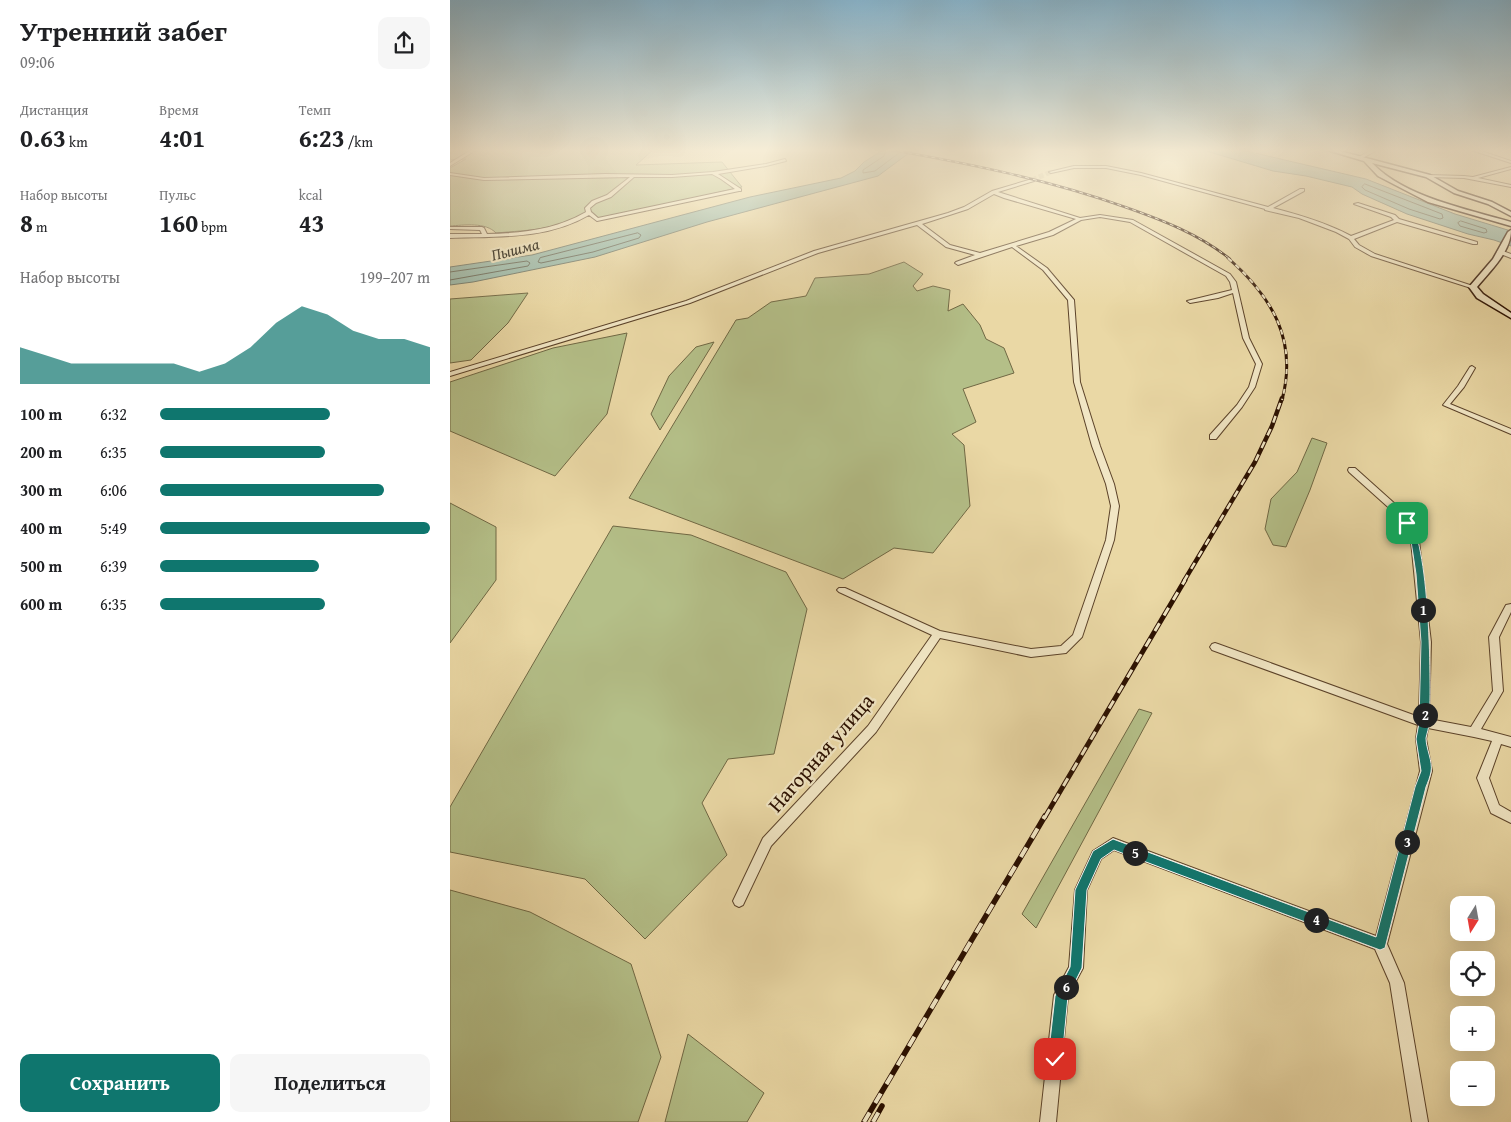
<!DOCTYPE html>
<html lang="ru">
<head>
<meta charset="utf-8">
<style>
  :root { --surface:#fff; --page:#f6f6f6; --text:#202124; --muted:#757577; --accent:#0f766e }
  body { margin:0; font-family:"Gentium Book Plus",serif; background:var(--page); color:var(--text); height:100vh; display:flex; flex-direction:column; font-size:19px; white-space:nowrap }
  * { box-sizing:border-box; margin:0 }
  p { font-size:16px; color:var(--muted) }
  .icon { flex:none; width:28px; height:28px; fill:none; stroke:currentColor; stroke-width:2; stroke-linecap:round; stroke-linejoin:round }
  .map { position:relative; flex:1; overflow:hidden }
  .side { display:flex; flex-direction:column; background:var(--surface); width:450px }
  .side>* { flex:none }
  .needle { width:32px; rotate:191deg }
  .buttons { position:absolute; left:1000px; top:896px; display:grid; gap:10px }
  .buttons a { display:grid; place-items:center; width:45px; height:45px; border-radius:10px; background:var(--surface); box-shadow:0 5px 20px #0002; font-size:25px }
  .pin { position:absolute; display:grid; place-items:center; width:42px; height:42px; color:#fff; margin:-21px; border-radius:10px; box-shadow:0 2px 8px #0006 }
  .km { position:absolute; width:25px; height:25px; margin:-12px; border-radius:50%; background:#222; color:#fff; font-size:14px; line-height:25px; text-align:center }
  .round { display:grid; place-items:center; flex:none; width:52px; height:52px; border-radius:10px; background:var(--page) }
  .head { display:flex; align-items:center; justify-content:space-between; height:85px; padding:0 20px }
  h1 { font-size:28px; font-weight:700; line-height:38px }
  .figures { display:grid; grid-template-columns:repeat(3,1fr); gap:8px; height:85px; padding:5px 20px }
  .figures div { display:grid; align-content:center }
  .figures b { font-size:25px; font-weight:700 }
  .figures small { font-size:14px; font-weight:400 }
  .figures p { font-size:14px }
  .chart { height:140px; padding:10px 20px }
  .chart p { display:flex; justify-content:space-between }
  .chart svg { width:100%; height:90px; margin-top:5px; fill:var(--accent); opacity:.7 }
  .button { display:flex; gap:10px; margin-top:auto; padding:10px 20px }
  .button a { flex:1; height:58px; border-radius:10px; background:var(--accent); color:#fff; font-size:20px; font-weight:700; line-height:58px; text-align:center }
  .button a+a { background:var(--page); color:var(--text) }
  ul { padding:0 20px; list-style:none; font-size:16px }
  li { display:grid; grid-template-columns:80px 60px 1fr; align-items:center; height:38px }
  li i { height:12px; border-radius:6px; background:var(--accent) }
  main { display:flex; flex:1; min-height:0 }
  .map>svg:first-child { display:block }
  .green { fill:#b4bf88; stroke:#706844 }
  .water { fill:#98b9aa; stroke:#6c7566 }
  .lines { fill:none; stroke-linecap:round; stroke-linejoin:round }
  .shore { stroke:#626455; stroke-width:1 }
  .minor-tunnel { stroke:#cdba8c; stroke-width:5; stroke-dasharray:5 2.5; stroke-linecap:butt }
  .minor-casing { stroke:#5b4229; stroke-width:2 }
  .tertiary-casing { stroke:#5b4229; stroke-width:2 }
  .secondary-casing { stroke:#2b1000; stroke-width:3 }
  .minor { fill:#f1e6c4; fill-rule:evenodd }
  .tertiary { fill:#f1e6c4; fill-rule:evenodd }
  .secondary { fill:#f1e6c4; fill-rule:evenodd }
  .rail-far4-casing { stroke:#2b1000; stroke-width:2.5 }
  .rail-far3-casing { stroke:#2b1000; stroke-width:3 }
  .rail-far2-casing { stroke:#2b1000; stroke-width:4.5 }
  .rail-far1-casing { stroke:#2b1000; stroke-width:5 }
  .rail-casing { stroke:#2b1000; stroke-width:5.5 }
  .rail-far4 { stroke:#f1e6c4; stroke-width:1; stroke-dasharray:4; stroke-linecap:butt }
  .rail-far3 { stroke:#f1e6c4; stroke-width:2; stroke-dasharray:5; stroke-linecap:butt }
  .rail-far2 { stroke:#f1e6c4; stroke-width:2.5; stroke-dasharray:7; stroke-linecap:butt }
  .rail-far1 { stroke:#f1e6c4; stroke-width:3; stroke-dasharray:9; stroke-linecap:butt }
  .rail { stroke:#f1e6c4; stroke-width:4; stroke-dasharray:11; stroke-linecap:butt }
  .route { fill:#0f766e; stroke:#fff }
  .labels { text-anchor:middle; stroke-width:4.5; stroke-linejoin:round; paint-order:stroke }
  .far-water-label { font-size:16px; font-style:italic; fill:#514b3c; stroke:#f1e6c4 }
  .near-street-label { font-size:21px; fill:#2b1000; stroke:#f1e6c4 }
</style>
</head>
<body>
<main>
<section class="side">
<div class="head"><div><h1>Утренний забег</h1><p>09:06</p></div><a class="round"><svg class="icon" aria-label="share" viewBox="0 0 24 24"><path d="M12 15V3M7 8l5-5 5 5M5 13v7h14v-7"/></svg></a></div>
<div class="figures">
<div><p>Дистанция</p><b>0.63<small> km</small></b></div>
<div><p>Время</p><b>4:01</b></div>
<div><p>Темп</p><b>6:23<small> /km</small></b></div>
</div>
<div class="figures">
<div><p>Набор высоты</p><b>8<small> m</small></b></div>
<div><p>Пульс</p><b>160<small> bpm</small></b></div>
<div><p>kcal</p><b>43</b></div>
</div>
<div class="chart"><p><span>Набор высоты</span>199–207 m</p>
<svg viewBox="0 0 160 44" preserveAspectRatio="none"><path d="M0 44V26L10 30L20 34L30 34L40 34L50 34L60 34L70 38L80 34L90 26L100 14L110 6L120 10L130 18L140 22L150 22L160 26V44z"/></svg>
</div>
<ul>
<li><b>100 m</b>6:32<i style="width:63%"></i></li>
<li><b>200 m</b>6:35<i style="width:61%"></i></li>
<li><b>300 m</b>6:06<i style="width:83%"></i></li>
<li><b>400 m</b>5:49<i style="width:100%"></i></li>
<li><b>500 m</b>6:39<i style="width:59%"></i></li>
<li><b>600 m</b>6:35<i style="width:61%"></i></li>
</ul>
<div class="button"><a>Сохранить</a><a>Поделиться</a></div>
</section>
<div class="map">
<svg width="1061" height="1122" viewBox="0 0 1061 1122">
  <rect width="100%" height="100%" fill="#ead8a5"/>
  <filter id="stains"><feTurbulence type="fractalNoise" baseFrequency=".004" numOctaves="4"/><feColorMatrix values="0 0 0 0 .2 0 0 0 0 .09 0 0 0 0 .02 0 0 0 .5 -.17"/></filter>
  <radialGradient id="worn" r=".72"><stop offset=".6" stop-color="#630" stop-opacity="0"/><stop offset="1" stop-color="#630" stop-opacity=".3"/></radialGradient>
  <g class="green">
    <path d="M0,150H203L186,165L272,162L292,187L150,219L140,210C112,230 79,230 46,233C36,222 14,225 0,226V168L16,159L0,160Z"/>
    <polygon points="454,262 473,274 463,286 467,291 483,286 500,290 498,311 513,304 530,325 536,339 554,348 564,373 513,389 526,422 502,434 514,445 520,506 483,553 444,548 393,579 179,498 286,320 298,318 321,302 356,296 365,278 419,274"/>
    <polygon points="78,293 58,323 21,360 0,363 0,299"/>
    <polygon points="177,333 157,414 105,476 0,431 0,382 103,348"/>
    <polygon points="264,342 210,430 201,414 219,376 246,347"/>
    <polygon points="862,438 877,443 860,490 836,547 823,545 815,529 821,499 847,472"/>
    <polygon points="0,503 46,527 46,580 0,643"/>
    <polygon points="163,526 241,535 336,572 357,609 324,754 278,759 252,803 277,855 195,939 135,879 0,852 0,807"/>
    <polygon points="689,709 702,713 586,928 572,914"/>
    <polygon points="0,890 80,912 181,964 211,1057 188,1122 0,1122"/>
    <polygon points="238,1034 314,1093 297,1122 215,1122"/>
  </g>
  <g class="water">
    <polygon points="433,150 463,150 428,176 257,222 145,257 23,282 0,285 0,267 82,255 300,197 391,178 405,171 414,162"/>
    <polygon points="753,150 792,150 916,179 1005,214 1061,231 1061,246 1044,240 1018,234 957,214 912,194 902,187 856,176 823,171"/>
  </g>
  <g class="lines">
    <g class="shore">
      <polyline points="436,150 434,156 413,170 413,173 425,171 453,150"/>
      <polygon points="915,184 992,214 993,218 990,219 959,209 915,190 912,187"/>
      <polygon points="1011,221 1036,229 1037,232 1034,233 1010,226 1008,223"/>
      <polygon points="188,233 191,235 189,238 143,252 91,263 88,262 90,258"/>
      <polyline points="0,272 77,261 80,263 78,266 0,280"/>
    </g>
    <polyline class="minor-tunnel" points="582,180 601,172"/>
    <g class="minor-casing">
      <g id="minor">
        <polygon points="21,150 26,150 0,166 0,163"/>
        <polygon points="1021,150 1028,150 1061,161 1061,163"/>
        <path d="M335,159L336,161L316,166L268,174L291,189V191H289L147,221L139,215C97,240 47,236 0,238V234H32L30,230L0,229V227H32L34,228L37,234C72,233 105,230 136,212L135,208L142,201L157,195L180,177L34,180L0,175V173L34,178L155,174L222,175L263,172L316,164ZM262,174L271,179L285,189L148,218L141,212L140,208L146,203L161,197L184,177H222Z"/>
        <path d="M624,166H656L691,173L818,207L850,189H854V191L823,208C850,215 877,223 901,236L944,220L941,217L904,204L908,203L945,215L949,219L1027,242V244H1023L947,222L904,239L909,245L925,254L1026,287L1021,288L921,256L905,247L899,239L886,232L849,218L815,210V209L691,175L656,168H624L601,173L599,172Z"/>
        <polygon points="1061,167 1061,169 1028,178 1061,185 1061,187 1014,178 978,177 976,176 978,175 1014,176 1023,177"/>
        <path d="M582,179L584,181L548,192L630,218L650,215L683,220L780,274L786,282L799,338L812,364L805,387L792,407L766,439H760V435L787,405L799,387L806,364L793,338L783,293L768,298L740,303L737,301L782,290L780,282L776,276L680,222L650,217L631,220L603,235L566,246L597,268L624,300L630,382L650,446L664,484L669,506L664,540L632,637L616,653L581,657L490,638L426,732L321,846L293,905L289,907L285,905L283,901L313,838L418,726L482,635L389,592L387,590L389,588H395L490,631L581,649L611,646L623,635L656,540L661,506L656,484L642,446L624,382L618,300L593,270L562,247L508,265L505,263L506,262L525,255L496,247L467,225L368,253L240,303L0,376V372L236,301L364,251L498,213L514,207L542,191ZM544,194L554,198L626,219L599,232L530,253L500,245L472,224L518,209Z"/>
        <polygon points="1050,250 1061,254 1061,258 1048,253 1047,252"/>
        <polygon points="1022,366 1025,368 1014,387 1000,404 1061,429 1061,434 993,405 1008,386 1020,367"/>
        <polygon points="899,468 905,468 944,503 960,521 969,541 981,642 979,719 1021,727 1043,691 1039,637 1056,605 1061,604 1061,612 1049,637 1053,691 1031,729 1061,737 1061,747 1051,744 1039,778 1049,805 1061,812 1061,823 1041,813 1027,778 1042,741 1024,737 978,728 976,739 982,771 937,944 954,983 978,1122 962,1122 940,983 925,949 664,850 651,859 637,890 633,968 618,996 606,1122 590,1122 604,995 619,967 625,890 643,851 663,838 926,936 970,771 966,739 968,725 762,650 760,647 762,644 765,643 768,644 969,717 971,642 961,541 953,524 938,507 899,472 898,470"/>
      </g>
    </g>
    <g class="tertiary-casing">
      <polygon id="tertiary" points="921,150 927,150 911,159 907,158"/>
    </g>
    <g class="secondary-casing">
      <g id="secondary">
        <path d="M877,150H886L980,175L1008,191L1042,202L1061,212V216L1038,204L1004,193L976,177L922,163C954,197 1017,209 1061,222V226L978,202L928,176L914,161Z"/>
        <path d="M1061,230C1061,252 1040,271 1027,287L1033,294L1061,313V318L1027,298L1019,287L1043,259L1058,232Z"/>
      </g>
    </g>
    <use href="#minor" class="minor"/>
    <use href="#tertiary" class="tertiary"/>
    <use href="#secondary" class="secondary"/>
    <g class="rail-far4-casing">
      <path id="rail-far4" d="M442,150C521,164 599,180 675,207C712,220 749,234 780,259"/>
    </g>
    <g class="rail-far3-casing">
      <path id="rail-far3" d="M778,258C822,297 848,340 832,400"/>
    </g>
    <g class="rail-far2-casing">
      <polyline id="rail-far2" points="734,581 805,462 822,426 832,398"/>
    </g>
    <g class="rail-far1-casing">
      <polyline id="rail-far1" points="595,817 735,580"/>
    </g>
    <g class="rail-casing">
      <g id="rail">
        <polyline points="414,1122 595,816"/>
        <polyline points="423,1122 432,1106"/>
      </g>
    </g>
    <use href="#rail-far4" class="rail-far4"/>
    <use href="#rail-far3" class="rail-far3"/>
    <use href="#rail-far2" class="rail-far2"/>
    <use href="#rail-far1" class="rail-far1"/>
    <use href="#rail" class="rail"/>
  </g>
  <linearGradient id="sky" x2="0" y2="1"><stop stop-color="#88b6cf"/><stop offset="0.49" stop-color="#f6edd6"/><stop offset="1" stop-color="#f6edd6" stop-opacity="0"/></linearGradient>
  <rect width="1061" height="307" fill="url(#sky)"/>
  <path class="route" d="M957,520C980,532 982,694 979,723C979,728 977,733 976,738C976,749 983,761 981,772C980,777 978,782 976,787L935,948L930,950L664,850L651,859L637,890L632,968L618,996L612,1059L610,1063L605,1065L600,1063L598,1059L605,996L620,967L625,890L643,851L663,839L926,937L965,787L971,771L966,739L969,723L971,642L966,574L961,541L953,523Z"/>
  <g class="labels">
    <g class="far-water-label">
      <text transform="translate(65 249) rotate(-14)" y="6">Пышма</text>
    </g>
    <g class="near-street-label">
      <text transform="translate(371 753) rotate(-49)" y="7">Нагорная улица</text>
    </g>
  </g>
  <rect width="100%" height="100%" filter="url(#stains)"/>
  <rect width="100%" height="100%" fill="url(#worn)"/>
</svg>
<div class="buttons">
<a><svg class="needle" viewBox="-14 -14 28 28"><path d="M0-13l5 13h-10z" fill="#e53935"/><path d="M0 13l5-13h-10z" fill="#757577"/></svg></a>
<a><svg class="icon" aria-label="locate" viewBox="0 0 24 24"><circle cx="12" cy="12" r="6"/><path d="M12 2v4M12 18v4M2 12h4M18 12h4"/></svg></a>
<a>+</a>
<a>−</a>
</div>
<div class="pin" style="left:957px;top:523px;background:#1e9e55"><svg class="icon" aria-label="arrive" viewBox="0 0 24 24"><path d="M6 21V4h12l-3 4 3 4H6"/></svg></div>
<div class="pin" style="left:605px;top:1059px;background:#d93025"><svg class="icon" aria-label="check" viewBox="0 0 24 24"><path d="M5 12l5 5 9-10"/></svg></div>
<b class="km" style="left:973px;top:610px">1</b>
<b class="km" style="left:975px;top:715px">2</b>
<b class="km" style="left:957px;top:842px">3</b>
<b class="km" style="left:866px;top:920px">4</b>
<b class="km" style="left:685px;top:853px">5</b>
<b class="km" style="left:616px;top:987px">6</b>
</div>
</main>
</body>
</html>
